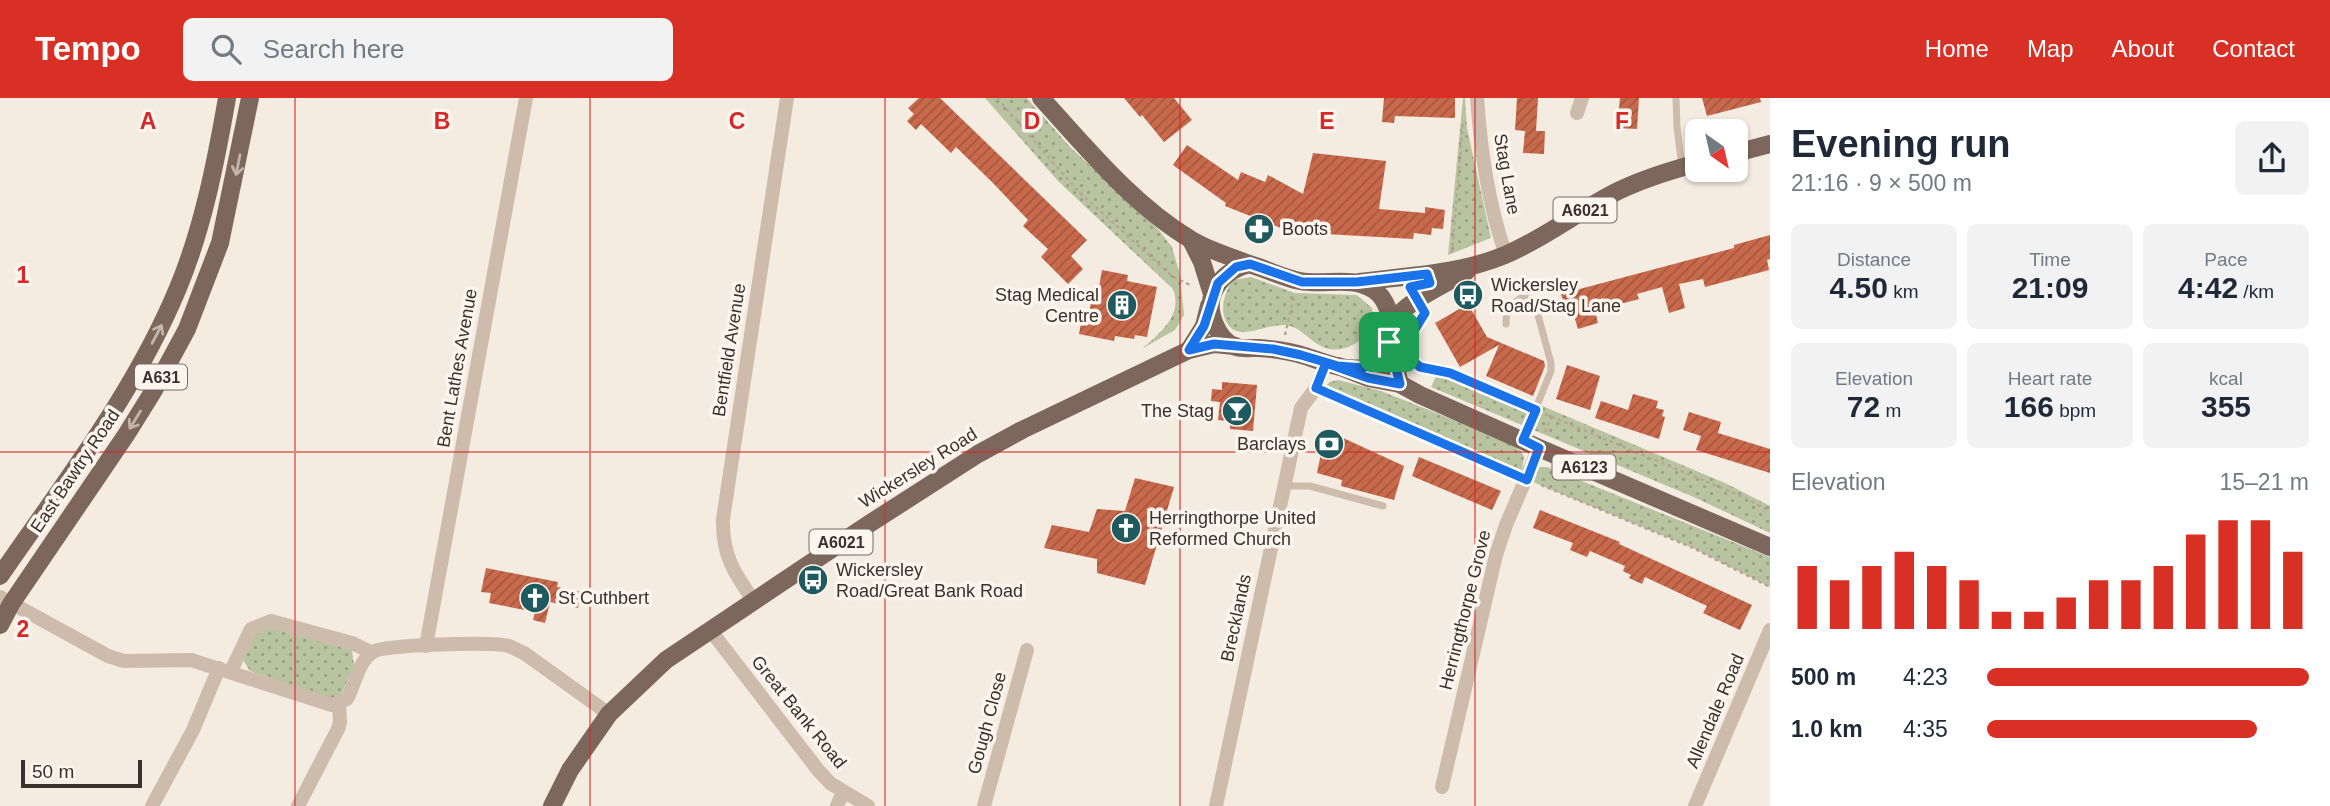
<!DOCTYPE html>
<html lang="en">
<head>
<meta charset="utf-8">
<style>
  :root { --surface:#fff; --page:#f2f2f3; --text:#1f2937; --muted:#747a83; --accent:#d93025 }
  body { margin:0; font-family:Helvetica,sans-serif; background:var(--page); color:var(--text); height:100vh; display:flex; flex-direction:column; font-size:26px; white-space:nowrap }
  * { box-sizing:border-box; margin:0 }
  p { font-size:23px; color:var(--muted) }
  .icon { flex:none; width:38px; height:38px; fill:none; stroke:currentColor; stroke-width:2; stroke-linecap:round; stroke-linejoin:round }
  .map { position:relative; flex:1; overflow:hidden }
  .details { display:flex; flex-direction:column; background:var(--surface); width:560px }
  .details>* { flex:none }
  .needle { width:46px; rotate:146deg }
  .fabs { position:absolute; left:1685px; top:21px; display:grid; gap:14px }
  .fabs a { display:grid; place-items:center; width:63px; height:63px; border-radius:10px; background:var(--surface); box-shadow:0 2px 5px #0004; font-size:35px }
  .scale { position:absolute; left:21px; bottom:18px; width:121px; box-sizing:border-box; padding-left:7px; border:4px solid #3b302b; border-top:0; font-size:19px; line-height:24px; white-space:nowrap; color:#3b302b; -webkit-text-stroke:5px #fbf5ee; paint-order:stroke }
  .pin { position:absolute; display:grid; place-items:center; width:60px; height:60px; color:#fff; margin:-30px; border-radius:14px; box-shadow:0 4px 10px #0006 }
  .round { display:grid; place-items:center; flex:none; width:74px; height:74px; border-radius:10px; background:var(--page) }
  .overview { display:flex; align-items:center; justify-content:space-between; height:119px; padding:0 21px }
  h1 { font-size:38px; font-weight:800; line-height:52px }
  .figures { display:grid; grid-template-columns:repeat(3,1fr); gap:10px; height:119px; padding:7px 21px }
  .figures div { display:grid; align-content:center; border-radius:10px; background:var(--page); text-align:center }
  .figures b { font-size:30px; font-weight:800 }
  .figures small { font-size:19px; font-weight:400 }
  .figures p { font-size:19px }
  .chart { height:196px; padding:14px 21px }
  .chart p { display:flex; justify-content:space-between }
  .chart svg { width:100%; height:126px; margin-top:7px; stroke:var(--accent); stroke-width:6 }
  ul { padding:0 21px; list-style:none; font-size:23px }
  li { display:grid; grid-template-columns:112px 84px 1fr; align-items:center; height:52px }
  li i { height:18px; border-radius:9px; background:var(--accent) }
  header { display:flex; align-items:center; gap:42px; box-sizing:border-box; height:98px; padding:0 35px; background:var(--accent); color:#fff }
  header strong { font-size:33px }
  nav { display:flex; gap:38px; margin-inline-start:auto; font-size:24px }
  .search { width:490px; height:63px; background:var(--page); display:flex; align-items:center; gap:18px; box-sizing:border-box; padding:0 24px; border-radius:10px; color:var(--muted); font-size:26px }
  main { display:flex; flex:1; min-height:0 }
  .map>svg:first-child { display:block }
  .grass { fill:url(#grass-dots) }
  .building { fill:url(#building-hatch) }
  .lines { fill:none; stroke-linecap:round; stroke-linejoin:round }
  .path { stroke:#b9a596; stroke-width:2.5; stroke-dasharray:3.5 3.5; stroke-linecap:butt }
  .service { stroke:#cdbbac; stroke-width:7 }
  .minor { stroke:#cdbbac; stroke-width:14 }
  .primary { stroke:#7d675c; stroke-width:18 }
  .oneway { stroke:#c2b5ac }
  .route-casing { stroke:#fff; stroke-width:14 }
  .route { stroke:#1a73e8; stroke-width:9 }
  .grid { fill:none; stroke:#d62828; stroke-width:2; stroke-opacity:0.55 }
  .labels { text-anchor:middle; stroke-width:7; stroke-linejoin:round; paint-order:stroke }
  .shield { fill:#fbf5ee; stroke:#756b66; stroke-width:2 }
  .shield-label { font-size:16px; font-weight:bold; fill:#3b302b }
  .street-label { font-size:18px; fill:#3b302b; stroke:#fbf5ee }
  .poi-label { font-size:18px; fill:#3b302b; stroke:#fbf5ee; text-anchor:start }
  .grid-label { font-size:23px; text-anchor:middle; font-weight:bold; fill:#d62828; stroke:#fbf5ee; stroke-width:7; stroke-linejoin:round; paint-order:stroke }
</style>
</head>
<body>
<header>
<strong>Tempo</strong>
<div class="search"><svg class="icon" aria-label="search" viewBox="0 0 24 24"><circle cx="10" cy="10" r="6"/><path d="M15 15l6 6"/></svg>Search here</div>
<nav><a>Home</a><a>Map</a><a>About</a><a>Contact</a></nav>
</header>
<main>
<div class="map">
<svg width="1770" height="708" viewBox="0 0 1770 708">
  <defs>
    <pattern id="grass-dots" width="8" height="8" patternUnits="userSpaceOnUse" patternTransform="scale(1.75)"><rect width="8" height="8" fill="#b8c4a0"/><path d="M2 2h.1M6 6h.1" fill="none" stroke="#97a083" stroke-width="1.8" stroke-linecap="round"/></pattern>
    <pattern id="building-hatch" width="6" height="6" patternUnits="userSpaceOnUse" patternTransform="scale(1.75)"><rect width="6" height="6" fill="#c8694b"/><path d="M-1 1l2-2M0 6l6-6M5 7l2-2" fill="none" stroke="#a4573f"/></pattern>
  </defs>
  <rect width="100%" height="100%" fill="#f4ebe1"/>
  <g class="grass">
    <path d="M985,0H1027L1070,49L1158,131L1172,149L1180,177L1184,217L1175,232L1143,250C1161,234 1183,217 1173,191L1058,83Z"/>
    <polygon points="1463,0 1465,0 1467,30 1491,140 1448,157"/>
    <path d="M1251,179L1295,195L1357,197L1372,210L1374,226C1364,245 1339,259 1319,247C1307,240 1300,229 1286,227C1265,225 1233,249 1224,218C1221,205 1226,192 1233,182Z"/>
    <polygon points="1441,268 1455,271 1725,385 1770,408 1770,435 1696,400 1431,289"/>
    <polygon points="1338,282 1381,293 1507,343 1521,353 1524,359 1521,379 1321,292 1330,284"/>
    <polygon points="1540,369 1547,369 1770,459 1770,489 1691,449 1533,384 1536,373"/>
    <polygon points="268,529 352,552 354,567 341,597 329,601 250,573 243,562 255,536"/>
  </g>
  <g class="building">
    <polygon points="919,0 940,0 1087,142 1071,158 1083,171 1068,186 1041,159 1048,151 1023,128 1028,122 993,85 956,49 951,55 921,26 916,32 907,23 914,16 908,10"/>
    <polygon points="1124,0 1174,0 1192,22 1164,44 1142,17 1140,19"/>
    <polygon points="1384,0 1455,0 1455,20 1395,18 1394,25 1382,24"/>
    <polygon points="1517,0 1538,0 1536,33 1545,33 1544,56 1523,55 1525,33 1515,32"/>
    <polygon points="1620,0 1639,0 1637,31 1617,30"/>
    <polygon points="1702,0 1760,0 1761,4 1707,18"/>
    <polygon points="1187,47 1238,82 1241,74 1265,84 1268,77 1303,96 1313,55 1386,63 1379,111 1425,115 1425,109 1445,112 1443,131 1432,130 1431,137 1414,135 1413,141 1291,134 1225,108 1226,105 1173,67"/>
    <polygon points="1770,137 1770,161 1767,162 1769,172 1705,189 1703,181 1679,186 1685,210 1669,215 1662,189 1637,196 1639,201 1595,213 1598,225 1578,231 1574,218 1568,219 1561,196 1734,150 1734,147"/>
    <polygon points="1102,172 1128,177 1127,183 1157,189 1147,239 1135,237 1134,241 1115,238 1114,243 1079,236 1083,214 1089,215 1092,199 1097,200"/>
    <polygon points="1468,206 1487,239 1544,263 1545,268 1533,298 1486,278 1499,247 1460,269 1435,225"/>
    <polygon points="1567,267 1600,278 1590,312 1556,301"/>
    <polygon points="1222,284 1257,287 1253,333 1230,331 1230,323 1218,322 1220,304 1211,303 1212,291 1222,292"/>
    <polygon points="1633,296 1658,303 1656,310 1664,312 1662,318 1665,319 1659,341 1595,320 1601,303 1628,312"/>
    <polygon points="1689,314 1721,324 1718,335 1770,351 1770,375 1696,352 1701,338 1683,332"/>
    <polygon points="1325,336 1341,339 1404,368 1394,402 1341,388 1342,382 1317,375"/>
    <polygon points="1419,359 1501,393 1492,412 1412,378"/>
    <polygon points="1135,380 1174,389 1145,487 1097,475 1097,461 1044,450 1052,427 1089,434 1097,411 1125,413"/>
    <polygon points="1540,412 1620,444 1619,446 1752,507 1740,532 1703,515 1707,508 1645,479 1642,486 1629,480 1631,477 1623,473 1625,468 1590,453 1587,459 1570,452 1573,445 1533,430"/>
    <polygon points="486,470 558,484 557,489 581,494 578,510 550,504 545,525 533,522 535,514 489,505 491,495 481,494"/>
  </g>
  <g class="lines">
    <g class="path">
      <polyline points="997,0 1077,92 1173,179 1190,187"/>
      <polyline points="1452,155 1463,25"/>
      <polyline points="1421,221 1410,239 1412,262 1420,269 1449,275 1526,308"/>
      <polyline points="1285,237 1294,199"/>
      <polyline points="1329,296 1512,375"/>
      <polyline points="1545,316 1741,398 1770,413"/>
      <polyline points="1545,334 1552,318"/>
      <polyline points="1541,387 1691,449 1770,489"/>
    </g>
    <g class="service">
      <polyline points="1676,0 1677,29 1682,69"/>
      <path d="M1506,226C1506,212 1509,207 1521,200L1530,201L1535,206L1551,265V273L1523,342"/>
      <polyline points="1285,388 1310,388 1383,408"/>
    </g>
    <g class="minor">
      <path d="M1477,0C1481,54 1488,106 1506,157"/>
      <polyline points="1577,15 1582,0"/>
      <path d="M0,499L108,558L124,563L191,562L332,607L347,601C355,587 358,563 373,554C385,546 491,544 509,548C514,550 519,553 524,555L609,616"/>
      <path d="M754,503C734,475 722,457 723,421L787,0"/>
      <polyline points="711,533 818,672 830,685 868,708"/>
      <polyline points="426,548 526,0"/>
      <polyline points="231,573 251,531 271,523 352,545 371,554"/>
      <polyline points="1442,689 1496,457 1506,427 1539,350"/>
      <polyline points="152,708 193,632 219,570"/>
      <polyline points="298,708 338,631 340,624 339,606"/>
      <polyline points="837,708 843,694"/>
      <polyline points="984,708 1027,552"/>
      <polyline points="1216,708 1301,310 1316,290 1326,265"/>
      <polyline points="1695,708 1770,532"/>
    </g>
    <g class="primary">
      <path d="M1041,0C1086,49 1132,106 1190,141C1207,152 1230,158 1249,166"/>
      <polyline points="1736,55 1770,46"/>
      <polyline points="1191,142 1202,164 1212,196"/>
      <path d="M1249,166C1267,171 1283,180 1300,183C1325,188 1351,177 1374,192C1399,209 1397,264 1363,270C1344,273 1323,264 1305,258C1290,253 1274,251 1258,250C1251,250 1242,251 1236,249C1217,242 1206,213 1213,195C1220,179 1234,170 1249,166Z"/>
      <path d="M1359,184C1407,178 1460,176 1505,157C1543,141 1576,115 1612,96C1639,82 1668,73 1698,65"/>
      <path d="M1392,225C1407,202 1443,188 1467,173"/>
      <polyline points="1389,244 1400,286"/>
      <polyline points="1189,252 1204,228 1209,208"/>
      <polyline points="1338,268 1368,280 1400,286 1420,297 1539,350 1770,449"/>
      <path d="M0,478C64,385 135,294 178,190C203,130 216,63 227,0"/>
      <polyline points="0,527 11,506 126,337 154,292 187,231 220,145 250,0"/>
      <polyline points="552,708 570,672 609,616 666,562 869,426 978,356 1022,332 1189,252 1214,246 1235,248"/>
    </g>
  </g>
  <defs><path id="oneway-shaft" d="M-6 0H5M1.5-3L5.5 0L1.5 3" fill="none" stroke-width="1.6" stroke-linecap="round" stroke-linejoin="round" transform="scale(1.75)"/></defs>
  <g class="oneway">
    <use href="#oneway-shaft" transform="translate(238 67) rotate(101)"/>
    <use href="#oneway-shaft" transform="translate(157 236) rotate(-62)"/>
    <use href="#oneway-shaft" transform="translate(135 322) rotate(122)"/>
  </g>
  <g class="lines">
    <g class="route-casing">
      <polyline id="route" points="1389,244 1381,259 1363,270 1338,268 1301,257 1273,251 1214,246 1189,252 1204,228 1218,185 1236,169 1250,166 1302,184 1357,184 1427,176 1430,185 1410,189 1425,215 1410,239 1412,262 1420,269 1450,275 1536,312 1523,342 1539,350 1527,382 1316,290 1326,265 1368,280 1400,286 1389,244"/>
    </g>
    <use href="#route" class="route"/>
  </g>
  <path class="grid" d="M295,0V708M590,0V708M885,0V708M1180,0V708M1475,0V708M0,354H1770"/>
  <defs>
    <g id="pharmacy-disc" transform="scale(1.575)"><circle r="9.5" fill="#1f5a5e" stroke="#fbf5ee"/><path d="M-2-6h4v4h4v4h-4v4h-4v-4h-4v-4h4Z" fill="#fff"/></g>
    <g id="bus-disc" transform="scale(1.575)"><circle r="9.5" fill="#1f5a5e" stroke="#fbf5ee"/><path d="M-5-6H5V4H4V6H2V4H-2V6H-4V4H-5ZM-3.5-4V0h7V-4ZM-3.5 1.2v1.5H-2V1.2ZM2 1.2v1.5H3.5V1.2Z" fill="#fff"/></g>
    <g id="building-disc" transform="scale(1.575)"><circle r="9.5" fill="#1f5a5e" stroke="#fbf5ee"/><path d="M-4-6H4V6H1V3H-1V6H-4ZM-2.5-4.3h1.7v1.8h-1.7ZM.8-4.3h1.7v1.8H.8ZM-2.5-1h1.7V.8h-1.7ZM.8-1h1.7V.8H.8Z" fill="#fff"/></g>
    <g id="bar-disc" transform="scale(1.575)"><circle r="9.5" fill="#1f5a5e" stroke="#fbf5ee"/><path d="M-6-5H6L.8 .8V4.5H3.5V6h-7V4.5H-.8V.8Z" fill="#fff"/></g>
    <g id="bank-disc" transform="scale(1.575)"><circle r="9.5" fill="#1f5a5e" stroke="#fbf5ee"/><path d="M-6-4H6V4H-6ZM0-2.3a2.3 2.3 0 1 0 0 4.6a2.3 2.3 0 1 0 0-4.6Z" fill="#fff"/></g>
    <g id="church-disc" transform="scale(1.575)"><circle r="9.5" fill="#1f5a5e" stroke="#fbf5ee"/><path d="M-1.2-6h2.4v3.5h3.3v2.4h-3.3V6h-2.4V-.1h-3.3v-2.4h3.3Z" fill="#fff"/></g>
  </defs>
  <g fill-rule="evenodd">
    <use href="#pharmacy-disc" x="1259" y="131"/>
    <use href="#bus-disc" x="1468" y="197"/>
    <use href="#building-disc" x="1122" y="207"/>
    <use href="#bar-disc" x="1237" y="313"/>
    <use href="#bank-disc" x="1329" y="346"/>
    <use href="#church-disc" x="1126" y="430"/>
    <use href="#bus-disc" x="813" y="482"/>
    <use href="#church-disc" x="535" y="500"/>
  </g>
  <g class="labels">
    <g class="shield">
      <rect x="1553.5" y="99.5" width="63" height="25" rx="5"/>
      <rect x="135" y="266.5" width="52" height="25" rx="5"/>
      <rect x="1552.5" y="356.5" width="63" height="25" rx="5"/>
      <rect x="809.5" y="431.5" width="63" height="25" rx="5"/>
    </g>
    <g class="shield-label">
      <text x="1585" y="118">A6021</text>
      <text x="161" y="285">A631</text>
      <text x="1584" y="375">A6123</text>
      <text x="841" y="450">A6021</text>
    </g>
    <g class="street-label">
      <text transform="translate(1507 76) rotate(80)" y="6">Stag Lane</text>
      <text transform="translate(729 252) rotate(-81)" y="6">Bentfield Avenue</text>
      <text transform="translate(457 270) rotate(-80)" y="6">Bent Lathes Avenue</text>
      <text transform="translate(918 370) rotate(-32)" y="6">Wickersley Road</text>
      <text transform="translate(75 373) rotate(-56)" y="6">East Bawtry Road</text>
      <text transform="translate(1465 512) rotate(-76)" y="6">Herringthorpe Grove</text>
      <text transform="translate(1236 520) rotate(-78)" y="6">Brecklands</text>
      <text transform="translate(1715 613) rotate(-67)" y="6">Allendale Road</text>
      <text transform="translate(799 614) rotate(51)" y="6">Great Bank Road</text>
      <text transform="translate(987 625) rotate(-75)" y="6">Gough Close</text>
    </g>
    <g class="poi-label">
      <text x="1282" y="137">Boots</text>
      <text x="1491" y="193">Wickersley<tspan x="1491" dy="21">Road/Stag Lane</tspan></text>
      <text x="1099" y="203" text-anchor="end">Stag Medical<tspan x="1099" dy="21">Centre</tspan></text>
      <text x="1214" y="319" text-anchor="end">The Stag</text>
      <text x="1306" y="352" text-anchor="end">Barclays</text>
      <text x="1149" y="426">Herringthorpe United<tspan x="1149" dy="21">Reformed Church</tspan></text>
      <text x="836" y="478">Wickersley<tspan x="836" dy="21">Road/Great Bank Road</tspan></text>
      <text x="558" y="506">St Cuthbert</text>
    </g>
  </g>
  <g class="grid-label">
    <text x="148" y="31">A</text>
    <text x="442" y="31">B</text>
    <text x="737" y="31">C</text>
    <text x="1032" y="31">D</text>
    <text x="1327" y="31">E</text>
    <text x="1622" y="31">F</text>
    <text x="23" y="185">1</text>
    <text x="23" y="539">2</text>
  </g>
</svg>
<div class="fabs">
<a><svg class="needle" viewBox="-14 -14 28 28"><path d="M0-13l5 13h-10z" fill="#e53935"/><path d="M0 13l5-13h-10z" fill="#747a83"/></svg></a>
</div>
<div class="scale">50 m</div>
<div class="pin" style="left:1389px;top:244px;background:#1e9e55"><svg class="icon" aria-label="arrive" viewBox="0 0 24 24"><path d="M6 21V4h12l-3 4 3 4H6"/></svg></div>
</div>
<section class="details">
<div class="overview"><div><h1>Evening run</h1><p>21:16 · 9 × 500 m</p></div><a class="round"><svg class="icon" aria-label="share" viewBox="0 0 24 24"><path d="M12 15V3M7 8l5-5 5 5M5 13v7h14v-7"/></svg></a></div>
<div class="figures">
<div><p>Distance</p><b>4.50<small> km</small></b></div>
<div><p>Time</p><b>21:09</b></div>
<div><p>Pace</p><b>4:42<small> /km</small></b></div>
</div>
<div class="figures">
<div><p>Elevation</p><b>72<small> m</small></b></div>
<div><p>Heart rate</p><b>166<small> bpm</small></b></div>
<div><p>kcal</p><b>355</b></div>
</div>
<div class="chart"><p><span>Elevation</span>15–21 m</p>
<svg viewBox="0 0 160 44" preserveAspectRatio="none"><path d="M5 44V22M15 44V27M25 44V22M35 44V17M45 44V22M55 44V27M65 44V38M75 44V38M85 44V33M95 44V27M105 44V27M115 44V22M125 44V11M135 44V6M145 44V6M155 44V17"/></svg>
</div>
<ul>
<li><b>500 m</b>4:23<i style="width:100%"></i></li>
<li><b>1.0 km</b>4:35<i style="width:84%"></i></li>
</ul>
</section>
</main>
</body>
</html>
